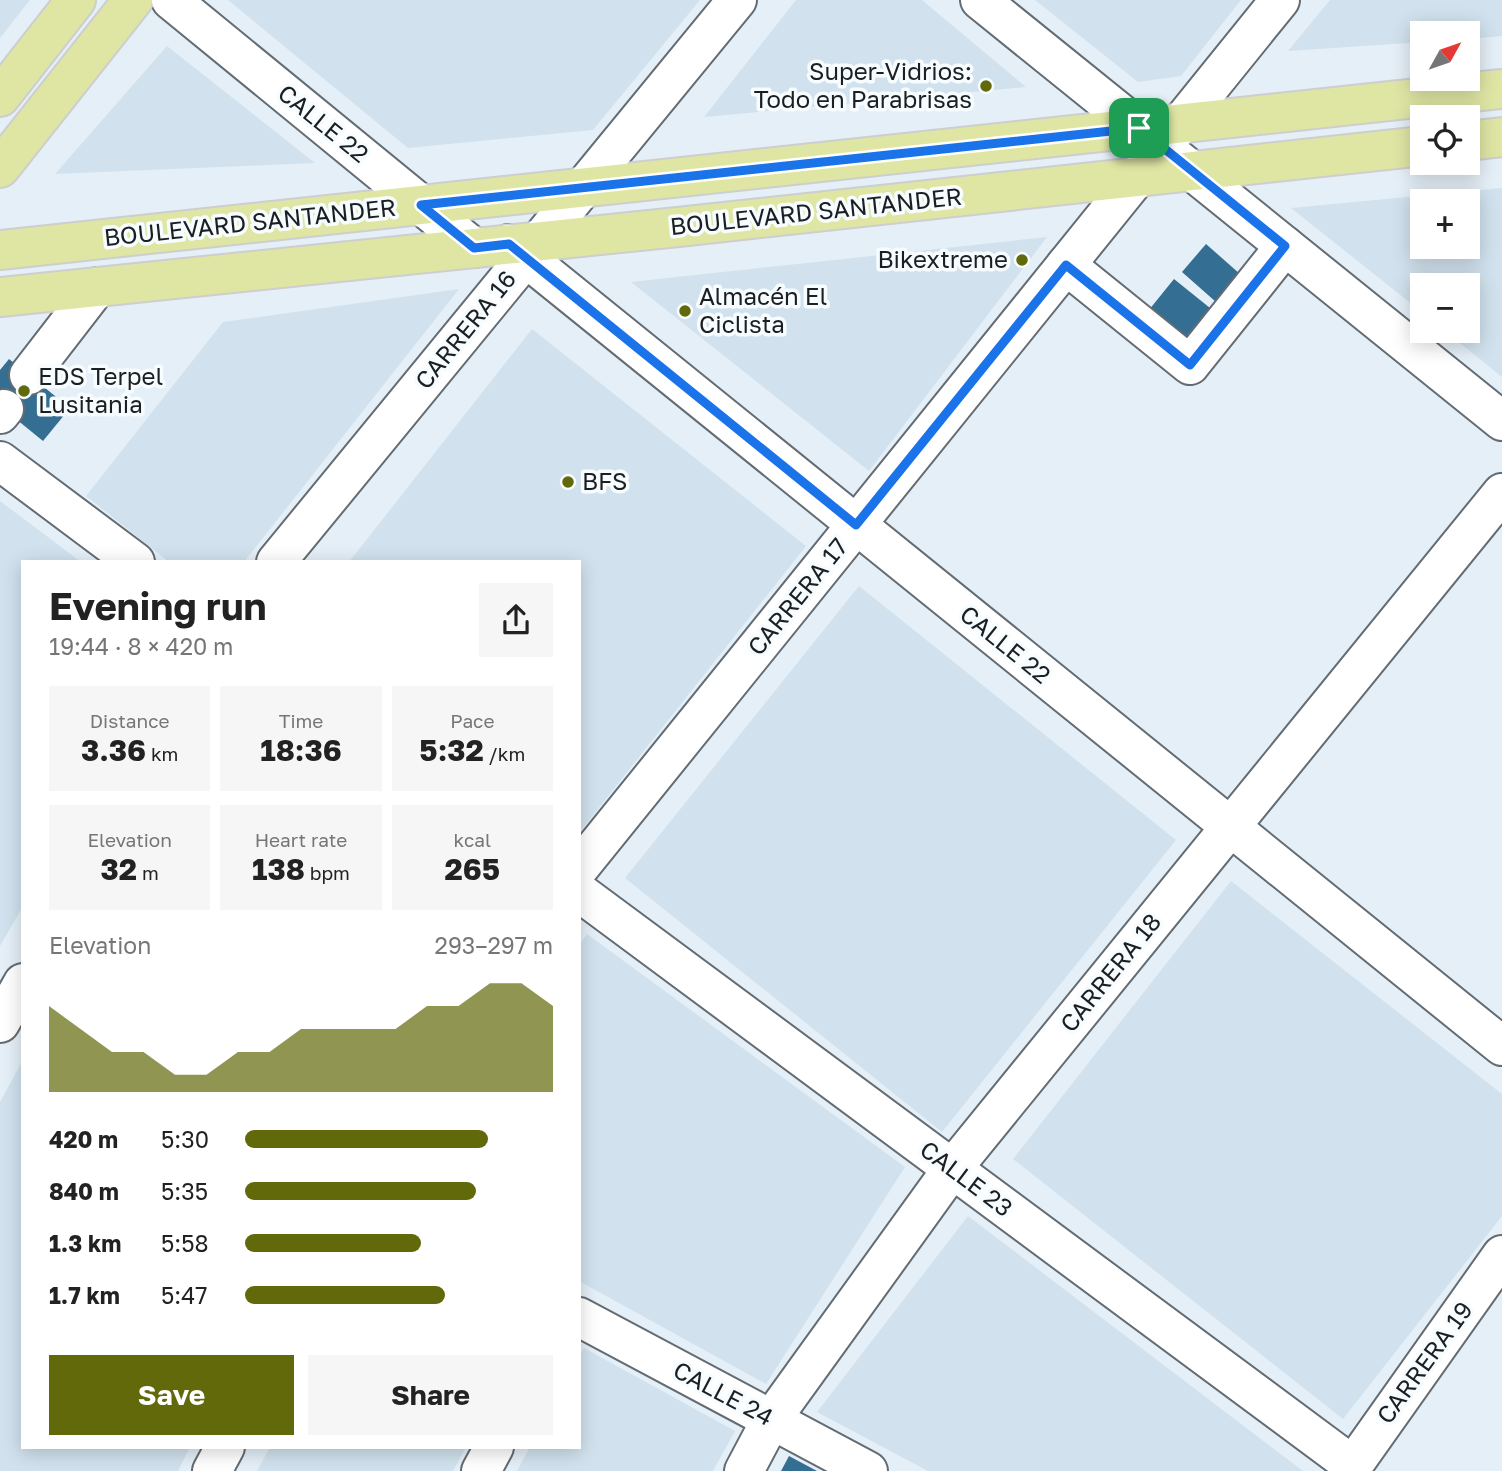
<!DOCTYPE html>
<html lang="en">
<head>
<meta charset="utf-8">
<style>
  :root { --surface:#fff; --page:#f6f6f6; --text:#222; --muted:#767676; --accent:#62690a }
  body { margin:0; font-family:"Golos Text",sans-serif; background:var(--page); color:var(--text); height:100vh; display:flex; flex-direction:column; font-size:26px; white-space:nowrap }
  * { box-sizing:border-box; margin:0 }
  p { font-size:23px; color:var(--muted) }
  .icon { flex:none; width:38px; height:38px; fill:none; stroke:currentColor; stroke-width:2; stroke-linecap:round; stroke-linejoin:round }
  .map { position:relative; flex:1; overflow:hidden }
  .drawer { position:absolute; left:21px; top:560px; width:560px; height:889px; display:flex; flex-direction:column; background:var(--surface); border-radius:0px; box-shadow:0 4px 18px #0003 }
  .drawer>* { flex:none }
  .needle { width:46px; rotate:50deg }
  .tools { position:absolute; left:1410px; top:21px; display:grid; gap:14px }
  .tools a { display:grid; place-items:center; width:70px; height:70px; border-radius:0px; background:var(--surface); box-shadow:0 4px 18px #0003; font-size:35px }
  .pin { position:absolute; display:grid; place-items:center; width:60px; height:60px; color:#fff; margin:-30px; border-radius:14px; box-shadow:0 4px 10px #0006 }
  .round { display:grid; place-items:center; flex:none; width:74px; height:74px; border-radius:0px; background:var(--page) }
  .head { display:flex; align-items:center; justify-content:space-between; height:119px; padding:0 28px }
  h1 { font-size:38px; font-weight:700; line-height:52px }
  .stats { display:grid; grid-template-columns:repeat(3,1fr); gap:10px; height:119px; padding:7px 28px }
  .stats div { display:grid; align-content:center; border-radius:0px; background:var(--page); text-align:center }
  .stats b { font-size:30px; font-weight:700 }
  .stats small { font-size:19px; font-weight:400 }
  .stats p { font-size:19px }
  .chart { height:196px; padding:14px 28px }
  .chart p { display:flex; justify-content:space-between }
  .chart svg { width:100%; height:126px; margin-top:7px; fill:var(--accent); opacity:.7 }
  .cta { display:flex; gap:14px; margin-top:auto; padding:14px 28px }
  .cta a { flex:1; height:80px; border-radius:0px; background:var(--accent); color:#fff; font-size:28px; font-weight:700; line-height:80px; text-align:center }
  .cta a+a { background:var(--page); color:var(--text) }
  ul { padding:0 28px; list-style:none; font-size:23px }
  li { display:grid; grid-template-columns:112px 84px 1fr; align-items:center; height:52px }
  li i { height:18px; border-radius:9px; background:var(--accent) }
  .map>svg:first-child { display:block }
  .built { fill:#d1e2ee; fill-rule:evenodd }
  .building { fill:#356e93 }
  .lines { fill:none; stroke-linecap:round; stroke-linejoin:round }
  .minor-casing { stroke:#636c73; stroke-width:42 }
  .major-casing { stroke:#cdcece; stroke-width:42 }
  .minor { stroke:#fff; stroke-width:38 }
  .major { stroke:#dfe6a4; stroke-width:38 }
  .route-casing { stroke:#fff; stroke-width:14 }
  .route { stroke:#1a73e8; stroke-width:9 }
  .poi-dot { fill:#62690a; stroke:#f7fcff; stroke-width:2.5 }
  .labels { text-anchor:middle; stroke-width:7; stroke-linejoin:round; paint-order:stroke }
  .poi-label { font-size:24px; fill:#1c1f22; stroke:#f7fcff; text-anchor:start }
  .street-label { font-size:24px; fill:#1c1f22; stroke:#f7fcff }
</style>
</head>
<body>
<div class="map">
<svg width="1502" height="1471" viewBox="0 0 1502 1471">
  <rect width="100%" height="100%" fill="#e5eff7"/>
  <g class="built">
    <polygon points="0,0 30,0 0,38"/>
    <polygon points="228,0 700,0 593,130 408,148"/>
    <polygon points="796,0 922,0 1026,87 704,117"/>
    <polygon points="1035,0 1241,0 1181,76 1138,82"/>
    <polygon points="1330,0 1502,0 1502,36 1468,39 1468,33 1423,33 1423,42 1288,51"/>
    <polygon points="167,46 315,163 55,174"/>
    <path d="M1502,188V377L1445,331H1468V285H1423V313L1291,208ZM1423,201H1468V247H1423Z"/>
    <polygon points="1047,237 869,471 631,282"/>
    <polygon points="459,289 244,562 169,562 86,496 223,322"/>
    <polygon points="532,329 806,546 579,833 579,562 349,562"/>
    <polygon points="0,501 81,562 23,562 23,906 0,946"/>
    <polygon points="859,586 1176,840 942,1132 625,878"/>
    <polygon points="1231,881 1502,1094 1502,1216 1343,1419 1013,1159"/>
    <polygon points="587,934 905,1167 766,1384 579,1281 579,945"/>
    <polygon points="23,1060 23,1447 190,1447 178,1471 0,1471 0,1102"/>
    <polygon points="968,1216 1303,1471 928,1471 817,1412"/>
    <polygon points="584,1348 735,1431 713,1471 517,1471 530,1447 579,1447 579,1356"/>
    <polygon points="270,1447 466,1447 453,1471 257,1471"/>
  </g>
  <g class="building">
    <polygon points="1206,244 1240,274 1216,302 1182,272"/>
    <polygon points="1174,279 1210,308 1162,366 1127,337"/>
    <polygon points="9,359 70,408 43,441 0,406 0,370"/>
    <polygon points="789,1456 817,1471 781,1471"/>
  </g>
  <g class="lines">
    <g class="minor-casing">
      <g id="minor">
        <polyline points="171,0 474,248"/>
        <polyline points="980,0 1502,421"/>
        <polyline points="509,244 1502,1046"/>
        <polyline points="1066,265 1190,365 1285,246"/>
        <polyline points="29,375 97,287"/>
        <polyline points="0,414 4,409"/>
        <polyline points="0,461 135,562"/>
        <polyline points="276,562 737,0"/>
        <polyline points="579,868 1280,0"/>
        <polyline points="579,892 1352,1465"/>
        <polyline points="0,1023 23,983"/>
        <polyline points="579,1317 868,1471"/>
        <polyline points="212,1471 225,1447"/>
        <polyline points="481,1471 494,1447"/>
        <polyline points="744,1471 771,1420 952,1169 1502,493"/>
        <polyline points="1349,1471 1502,1255"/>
      </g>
    </g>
    <g class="major-casing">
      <g id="major">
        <polyline points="0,97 76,0"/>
        <polyline points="1468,141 1502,137"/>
        <polyline points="0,168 133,0"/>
        <polyline points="0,250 1502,89"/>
        <polyline points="0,297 678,227 1423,146"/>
      </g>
    </g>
    <use href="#minor" class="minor"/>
    <use href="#major" class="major"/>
  </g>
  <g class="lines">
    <g class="route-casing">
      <polygon id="route" points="1139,128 1285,246 1190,365 1066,265 856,525 509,244 474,248 421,205"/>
    </g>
    <use href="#route" class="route"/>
  </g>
  <g class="poi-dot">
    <circle cx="986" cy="86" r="7"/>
    <circle cx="1022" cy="260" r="7"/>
    <circle cx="685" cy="311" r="7"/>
    <circle cx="24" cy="391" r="7"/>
    <circle cx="568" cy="482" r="7"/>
  </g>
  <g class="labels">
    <g class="poi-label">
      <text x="972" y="80" text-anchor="end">Super-Vidrios:<tspan x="972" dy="28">Todo en Parabrisas</tspan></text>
      <text x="1008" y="268" text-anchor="end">Bikextreme</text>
      <text x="699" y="305">Almacén El<tspan x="699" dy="28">Ciclista</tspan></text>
      <text x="38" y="385">EDS Terpel<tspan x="38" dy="28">Lusitania</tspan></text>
      <text x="582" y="490">BFS</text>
    </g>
    <g class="street-label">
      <text transform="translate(323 124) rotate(39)" y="8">CALLE 22</text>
      <text transform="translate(816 212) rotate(-6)" y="8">BOULEVARD SANTANDER</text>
      <text transform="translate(250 223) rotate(-6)" y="8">BOULEVARD SANTANDER</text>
      <text transform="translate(466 330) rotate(-51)" y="8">CARRERA 16</text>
      <text transform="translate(798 597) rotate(-51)" y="8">CARRERA 17</text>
      <text transform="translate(1005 645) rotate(39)" y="8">CALLE 22</text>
      <text transform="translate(1111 973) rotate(-51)" y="8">CARRERA 18</text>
      <text transform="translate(966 1179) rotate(37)" y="8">CALLE 23</text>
      <text transform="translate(1425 1363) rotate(-54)" y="8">CARRERA 19</text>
      <text transform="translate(723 1394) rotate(28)" y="8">CALLE 24</text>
    </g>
  </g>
</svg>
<div class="tools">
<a><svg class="needle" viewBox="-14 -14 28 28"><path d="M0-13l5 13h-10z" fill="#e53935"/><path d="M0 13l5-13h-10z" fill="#767676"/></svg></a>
<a><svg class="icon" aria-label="locate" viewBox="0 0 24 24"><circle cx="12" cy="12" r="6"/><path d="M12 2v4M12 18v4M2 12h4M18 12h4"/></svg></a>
<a>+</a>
<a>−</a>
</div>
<div class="pin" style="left:1139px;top:128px;background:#1e9e55"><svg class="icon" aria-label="arrive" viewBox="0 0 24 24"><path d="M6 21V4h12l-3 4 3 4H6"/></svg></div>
<section class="drawer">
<div class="head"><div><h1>Evening run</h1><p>19:44 · 8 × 420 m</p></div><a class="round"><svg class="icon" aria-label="share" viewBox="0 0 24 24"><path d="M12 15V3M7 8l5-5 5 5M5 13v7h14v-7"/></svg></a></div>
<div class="stats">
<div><p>Distance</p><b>3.36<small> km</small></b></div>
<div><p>Time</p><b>18:36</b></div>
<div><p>Pace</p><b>5:32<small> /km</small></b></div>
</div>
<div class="stats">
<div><p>Elevation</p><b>32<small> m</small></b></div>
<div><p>Heart rate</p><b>138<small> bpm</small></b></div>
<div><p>kcal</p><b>265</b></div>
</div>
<div class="chart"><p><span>Elevation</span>293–297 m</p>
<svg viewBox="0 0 160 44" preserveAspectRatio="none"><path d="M0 44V14L10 22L20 30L30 30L40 38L50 38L60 30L70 30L80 22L90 22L100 22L110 22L120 14L130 14L140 6L150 6L160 14V44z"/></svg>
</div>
<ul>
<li><b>420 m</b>5:30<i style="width:79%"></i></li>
<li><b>840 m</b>5:35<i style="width:75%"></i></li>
<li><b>1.3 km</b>5:58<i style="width:57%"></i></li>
<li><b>1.7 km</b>5:47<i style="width:65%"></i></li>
</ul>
<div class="cta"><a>Save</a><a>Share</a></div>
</section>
</div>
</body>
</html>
